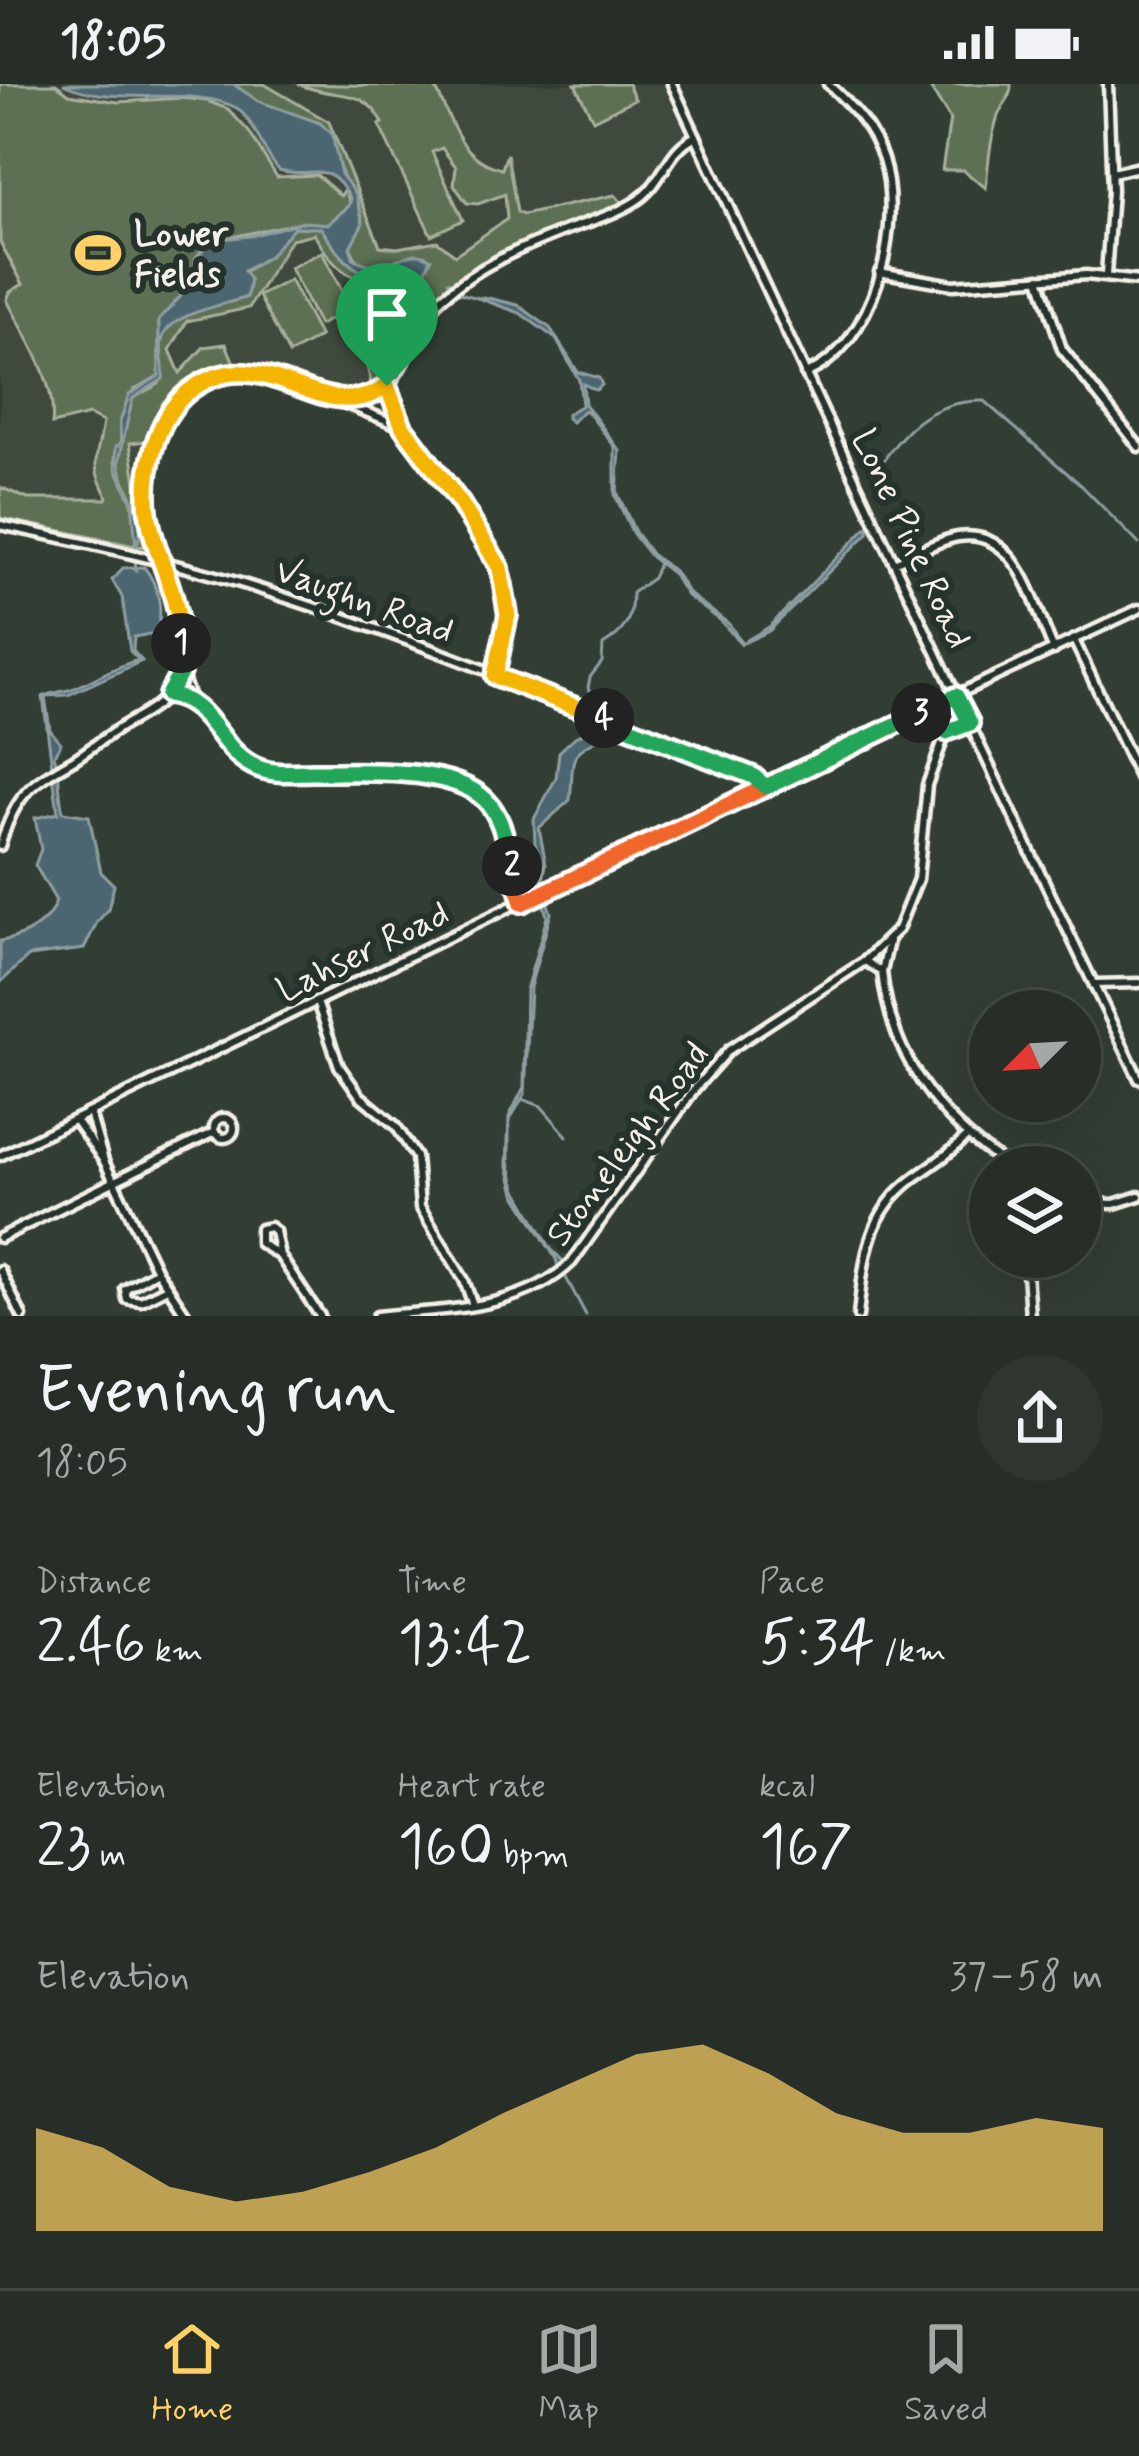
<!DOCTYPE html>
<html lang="en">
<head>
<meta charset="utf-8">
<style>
  :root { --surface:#262e27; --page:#2e362f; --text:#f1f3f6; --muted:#a4a8a7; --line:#424a44; --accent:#ffd166 }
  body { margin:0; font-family:Mynerve,sans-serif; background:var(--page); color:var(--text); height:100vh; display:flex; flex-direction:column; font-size:45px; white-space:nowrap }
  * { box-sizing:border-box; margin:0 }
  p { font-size:39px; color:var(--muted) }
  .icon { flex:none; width:66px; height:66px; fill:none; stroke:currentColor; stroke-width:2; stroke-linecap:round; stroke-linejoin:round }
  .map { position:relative; height:1232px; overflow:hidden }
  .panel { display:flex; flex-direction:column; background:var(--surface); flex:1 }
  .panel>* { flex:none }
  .needle { width:78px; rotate:246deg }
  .fabs { position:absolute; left:969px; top:906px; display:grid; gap:24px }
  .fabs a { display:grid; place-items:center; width:132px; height:132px; border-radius:50%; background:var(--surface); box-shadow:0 12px 48px #0002,0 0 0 3px var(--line); font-size:60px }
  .pin { position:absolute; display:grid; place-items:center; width:102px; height:102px; color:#fff; margin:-123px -51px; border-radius:50% 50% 50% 0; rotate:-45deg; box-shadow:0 0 12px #0007 }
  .pin .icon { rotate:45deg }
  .km { position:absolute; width:60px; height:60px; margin:-30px; border-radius:50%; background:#222; color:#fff; font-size:33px; line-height:60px; text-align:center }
  .round { display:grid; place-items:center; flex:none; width:126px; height:126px; border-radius:63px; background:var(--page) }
  .headline { display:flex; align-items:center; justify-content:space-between; height:204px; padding:0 36px }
  h1 { font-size:66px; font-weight:600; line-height:90px }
  .metrics { display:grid; grid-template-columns:repeat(3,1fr); gap:18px; height:204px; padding:12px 36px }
  .metrics div { display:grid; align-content:center }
  .metrics b { font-size:60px; font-weight:600 }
  .metrics small { font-size:33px; font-weight:400 }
  .metrics p { font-size:33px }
  .chart { height:336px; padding:24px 36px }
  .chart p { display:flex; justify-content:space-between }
  .chart svg { width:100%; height:216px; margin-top:12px; fill:var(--accent); opacity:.7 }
  .status { display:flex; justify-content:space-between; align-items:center; height:84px; padding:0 60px; background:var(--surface); direction:ltr }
  .status svg { height:33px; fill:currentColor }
  .dock { display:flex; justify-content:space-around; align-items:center; height:168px; border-top:3px solid var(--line); background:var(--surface); font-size:33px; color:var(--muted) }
  .dock a { display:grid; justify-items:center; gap:6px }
  .dock .on { color:var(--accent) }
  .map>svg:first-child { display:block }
  .built { fill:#41483c }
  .green { fill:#5d7052; stroke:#a8b09d; stroke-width:3; fill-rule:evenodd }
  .water { fill:#4b6671; stroke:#8f9ea1; stroke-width:3 }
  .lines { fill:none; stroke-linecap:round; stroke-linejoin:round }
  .stream { stroke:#8f9ea1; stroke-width:3 }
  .minor-casing { stroke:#f4f1e8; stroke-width:15 }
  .minor { stroke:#26332d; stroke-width:6 }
  .split-1-casing { stroke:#fff; stroke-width:24 }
  .split-2-casing { stroke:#fff; stroke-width:24 }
  .split-3-casing { stroke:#fff; stroke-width:24 }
  .split-4-casing { stroke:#fff; stroke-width:24 }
  .split-5-casing { stroke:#fff; stroke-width:24 }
  .split-1 { stroke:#f5b400; stroke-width:15 }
  .split-2 { stroke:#22a559; stroke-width:15 }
  .split-3 { stroke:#f0652b; stroke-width:15 }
  .split-4 { stroke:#22a559; stroke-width:15 }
  .split-5 { stroke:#f5b400; stroke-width:15 }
  .labels { text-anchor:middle; stroke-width:12; stroke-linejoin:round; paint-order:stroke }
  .poi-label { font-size:36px; font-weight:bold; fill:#f4f1e8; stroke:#26332d; text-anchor:start }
  .street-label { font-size:36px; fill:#f4f1e8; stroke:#26332d }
</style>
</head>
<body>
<div class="status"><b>18:05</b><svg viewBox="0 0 49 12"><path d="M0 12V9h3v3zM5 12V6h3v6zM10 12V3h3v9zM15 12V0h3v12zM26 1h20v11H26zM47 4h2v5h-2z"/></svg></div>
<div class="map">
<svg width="1139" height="1232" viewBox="0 0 1139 1232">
  <rect width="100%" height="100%" fill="#323d34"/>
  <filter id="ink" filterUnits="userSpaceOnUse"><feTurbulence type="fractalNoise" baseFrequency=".00833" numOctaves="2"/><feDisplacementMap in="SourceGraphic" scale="24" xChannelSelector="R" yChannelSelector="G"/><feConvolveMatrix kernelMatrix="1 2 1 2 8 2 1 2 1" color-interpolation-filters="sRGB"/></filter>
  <g filter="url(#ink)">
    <polygon class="built" points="0,0 681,0 707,56 680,69 660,107 626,133 519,172 484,190 427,238 398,298 379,313 340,323 250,294 215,300 189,313 162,357 150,407 158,467 156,480 0,444"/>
    <g class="green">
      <path d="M0,0H56L69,10L118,18L182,14L207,17L228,25L249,48L277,93L317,91L341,112L347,101L320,39L258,18L233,0H264L329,38L380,162L397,164L437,157L455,171L507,135L505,110L478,120L467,119L454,101L456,83L442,64L432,68L463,136L431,151L379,41L383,39C361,0 341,18 298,0L435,3C453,39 460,75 502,85L507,70L517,128L523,131L615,111L623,120C555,147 479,167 427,223C404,249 403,287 373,308L367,282C398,256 381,242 404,216L403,198C353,197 340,195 314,150L291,155L249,224L187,237L170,266L180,289L204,263L226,260L234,279C185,296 167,308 146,357L130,359L144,452V463L135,462L0,434V403L28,415H106L107,412C88,378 98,373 103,338L89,331L52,340C57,298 26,253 7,216L10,208L23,200L0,158ZM345,104L356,110L363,136L350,163L358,179L379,185L398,175H431L419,191C367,196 348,189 321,144L293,143L269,172L244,188L247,213C223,221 173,225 163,253C157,269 165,284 159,300L133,314C131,320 119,373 119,379C122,406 152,432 135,460L137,444L132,418L115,379L116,363L121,360L120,338L134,306L159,293V236L189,203L196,174L207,158L302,138L328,140L350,120Z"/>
      <polygon points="575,0 628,0 635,15 593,36"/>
      <path d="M928,0H1011C1012,15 1001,21 997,35C990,58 988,80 986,104L963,86H942L950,35Z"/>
      <polygon points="322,168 351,225 319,241 290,184"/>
      <polygon points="290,196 320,253 289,270 259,212"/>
    </g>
    <g class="water">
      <path d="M63,0H233L258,17L320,39L332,50L341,90L356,110L363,139L350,163L354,175L379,185C397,180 413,161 431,175L425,188L419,191C362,198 351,188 321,144L294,143L269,172L244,187L250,196L247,213C224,222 170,228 162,255C159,268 165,282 163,295L133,314C131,319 119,375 119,379C122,407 151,433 136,462L132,418L116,385V363L121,359L120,338L129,311L159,292V236L189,203L196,174L211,156L250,152L302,138L328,140L349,122L351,115C328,72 314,96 279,86C262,68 257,41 237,24C190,0 116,25 63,0Z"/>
      <polygon points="484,213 518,221 550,244 578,288 599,294 602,301 596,306 583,300 585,320 620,367 617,408 635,448 651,470 675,488 689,510 729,540 742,559 769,543 869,441 868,449 769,547 741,560 720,536 687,512 673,490 651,473 633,450 615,411 615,363 587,327 584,326 572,338 567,334 567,330 582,321 579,296 556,255 520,229 478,214"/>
      <path d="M144,483C159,501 164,528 156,549L134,553L133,567L142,577L68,611L45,612L50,646L61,659L54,671C61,690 58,708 63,728L89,732L101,788L114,801L108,826L97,838L84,865L29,872L0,899V857C23,854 50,839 56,817L35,781L41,765L35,734L58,729L43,613C52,607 61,609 72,605C94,596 117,581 139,576L130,567L122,513L112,496L123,484Z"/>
      <path d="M602,640L608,650C564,671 575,673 570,716L539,744L546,780L542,802L551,829L530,903L525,1010L509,1037V1078L516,1104L551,1165L563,1177L559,1187L556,1175L515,1109L507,1079L509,1033L524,1003L526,906L547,833L539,802L543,781L535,760L534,735L556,694L559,668L575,653Z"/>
    </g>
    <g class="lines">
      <g class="stream">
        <polyline points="448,197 450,199"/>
        <polyline points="459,209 478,214"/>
        <path d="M875,390C901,347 930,316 984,317L1082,402L1139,460"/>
        <polyline points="135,476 136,487"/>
        <path d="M601,625L588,604L590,593L602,578L603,561C626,547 632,535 632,509L653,494L659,479"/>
        <polyline points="522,1015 541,1022 567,1052"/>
        <polyline points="564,1190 586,1231"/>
      </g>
      <g class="minor-casing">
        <g id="minor">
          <path d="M672,0C825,333 980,665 1139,995"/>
          <polyline points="1112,89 1139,83"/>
          <polyline points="879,188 953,201 1086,191 1139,197"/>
          <polyline points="1106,191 1112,107 1108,0"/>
          <polyline points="1039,194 1062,265 1139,363"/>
          <path d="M805,290C875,262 904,142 883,75C873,44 852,22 828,0"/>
          <polyline points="387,302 403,343"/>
          <polyline points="346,320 403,343 493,470 508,520 495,591"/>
          <path d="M0,441C80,458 161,475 240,499C414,553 583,626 753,692L766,703"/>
          <path d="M896,478C915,470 936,457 958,453C1020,443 1034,524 1054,566"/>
          <polyline points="1074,556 1139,693"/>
          <polyline points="182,591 191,616"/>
          <path d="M168,611C212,617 219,670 258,684C288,695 329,687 360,686C394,685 470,694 491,722C511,749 509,788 522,819"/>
          <polyline points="929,625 938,632 946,648"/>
          <path d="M0,762C15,711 29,701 73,676C91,665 107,651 126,640C144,630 164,620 174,601C204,548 151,478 145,426C142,400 150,369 160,346C169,326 183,310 202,299C270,260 323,339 376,310C410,290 412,240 442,214C479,181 523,163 569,145C591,137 616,130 636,117C664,99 666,66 696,52"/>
          <path d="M865,877L882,888C891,973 940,1038 1010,1083"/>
          <polyline points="882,888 889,857"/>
          <polyline points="1094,900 1139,899"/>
          <polyline points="317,918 339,982 360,1012 396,1042 416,1073 420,1123 464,1196 473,1221"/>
          <polyline points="90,1029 104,1077 157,1187 187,1232"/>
          <circle cx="224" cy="1044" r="10"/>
          <polyline points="75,1036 104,1077"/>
          <polyline points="0,1072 637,761 1139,525"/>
          <polyline points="1080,1119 1114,1120 1139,1112"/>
          <polyline points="0,1154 212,1049"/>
          <polyline points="280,1172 275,1147 270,1143 260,1145 260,1159 280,1172 320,1232"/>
          <polyline points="1026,1173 1030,1232"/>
          <polyline points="0,1186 22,1232"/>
          <polyline points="157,1187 125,1205 127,1215 141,1217 167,1204"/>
          <path d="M377,1232C443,1225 522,1227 572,1178L696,1003L729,966L865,877L898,845L918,795L927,701L946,648L968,640"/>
          <path d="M858,1232C864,1177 866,1130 913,1095C932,1080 950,1071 966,1053"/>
        </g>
      </g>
      <use href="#minor" class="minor"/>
    </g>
  </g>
  <g class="lines" filter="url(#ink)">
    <g class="split-1-casing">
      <path id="split-1" d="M181,559C177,479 129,449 154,363C160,342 171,322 188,308C263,249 323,349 387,302"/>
    </g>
    <g class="split-2-casing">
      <path id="split-2" d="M181,559V588L168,611C212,617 219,669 258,684C275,691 296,688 313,688C359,689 459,680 490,721C503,738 507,762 512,782"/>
    </g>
    <g class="split-3-casing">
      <polyline id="split-3" points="512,782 522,819 921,629"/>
    </g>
    <g class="split-4-casing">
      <polyline id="split-4" points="604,634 753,692 766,703 956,612 970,639 946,648 933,628 921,629"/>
    </g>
    <g class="split-5-casing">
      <polyline id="split-5" points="387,302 403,343 461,420 500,484 508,531 495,592 604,634"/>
    </g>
    <use href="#split-1" class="split-1"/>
    <use href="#split-2" class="split-2"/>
    <use href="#split-3" class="split-3"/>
    <use href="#split-4" class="split-4"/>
    <use href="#split-5" class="split-5"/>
  </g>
  <defs>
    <g id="stadium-bare" transform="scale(3.6)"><path d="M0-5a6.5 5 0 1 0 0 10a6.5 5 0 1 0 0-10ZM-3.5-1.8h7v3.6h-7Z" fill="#ffd166" stroke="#26332d" stroke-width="2.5" paint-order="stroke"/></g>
  </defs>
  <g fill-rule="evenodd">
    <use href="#stadium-bare" x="98" y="169"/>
  </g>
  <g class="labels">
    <g class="poi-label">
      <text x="134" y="161">Lower<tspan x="134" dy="41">Fields</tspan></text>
    </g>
    <g class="street-label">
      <text transform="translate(913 454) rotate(65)" y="13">Lone Pine Road</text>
      <text transform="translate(365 515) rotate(20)" y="13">Vaughn Road</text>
      <text transform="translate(362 866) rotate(-26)" y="13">Lahser Road</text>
      <text transform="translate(626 1059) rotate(-53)" y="13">Stoneleigh Road</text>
    </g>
  </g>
</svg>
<div class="fabs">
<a><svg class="needle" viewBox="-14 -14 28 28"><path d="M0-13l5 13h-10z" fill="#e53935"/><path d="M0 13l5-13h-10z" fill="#a4a8a7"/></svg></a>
<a><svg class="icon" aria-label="layers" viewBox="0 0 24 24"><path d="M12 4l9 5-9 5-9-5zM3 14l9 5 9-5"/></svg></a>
</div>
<div class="pin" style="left:387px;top:302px;background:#1e9e55"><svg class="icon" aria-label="arrive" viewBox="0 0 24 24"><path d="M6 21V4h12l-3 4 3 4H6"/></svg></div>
<b class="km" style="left:181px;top:559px">1</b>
<b class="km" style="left:512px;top:782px">2</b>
<b class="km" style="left:921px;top:629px">3</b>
<b class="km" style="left:604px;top:634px">4</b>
</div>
<section class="panel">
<div class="headline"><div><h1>Evening run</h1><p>18:05</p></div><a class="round"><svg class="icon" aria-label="share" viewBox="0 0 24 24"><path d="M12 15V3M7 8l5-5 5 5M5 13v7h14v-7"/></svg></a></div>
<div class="metrics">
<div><p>Distance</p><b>2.46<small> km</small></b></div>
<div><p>Time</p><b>13:42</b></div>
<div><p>Pace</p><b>5:34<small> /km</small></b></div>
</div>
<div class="metrics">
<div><p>Elevation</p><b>23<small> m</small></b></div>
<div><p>Heart rate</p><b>160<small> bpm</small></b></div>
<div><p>kcal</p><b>167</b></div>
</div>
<div class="chart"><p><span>Elevation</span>37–58 m</p>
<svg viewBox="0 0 160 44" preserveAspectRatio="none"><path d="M0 44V23L10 27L20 35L30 38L40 36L50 32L60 27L70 20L80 14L90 8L100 6L110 12L120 20L130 24L140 24L150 21L160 23V44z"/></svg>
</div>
</section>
<nav class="dock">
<a class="on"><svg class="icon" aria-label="home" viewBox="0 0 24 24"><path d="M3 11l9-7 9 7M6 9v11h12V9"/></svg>Home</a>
<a><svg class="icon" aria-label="map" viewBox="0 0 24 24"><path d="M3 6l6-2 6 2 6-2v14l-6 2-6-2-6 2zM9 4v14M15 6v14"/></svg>Map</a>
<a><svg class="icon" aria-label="saved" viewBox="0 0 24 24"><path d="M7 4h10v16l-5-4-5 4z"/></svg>Saved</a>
</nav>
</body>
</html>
